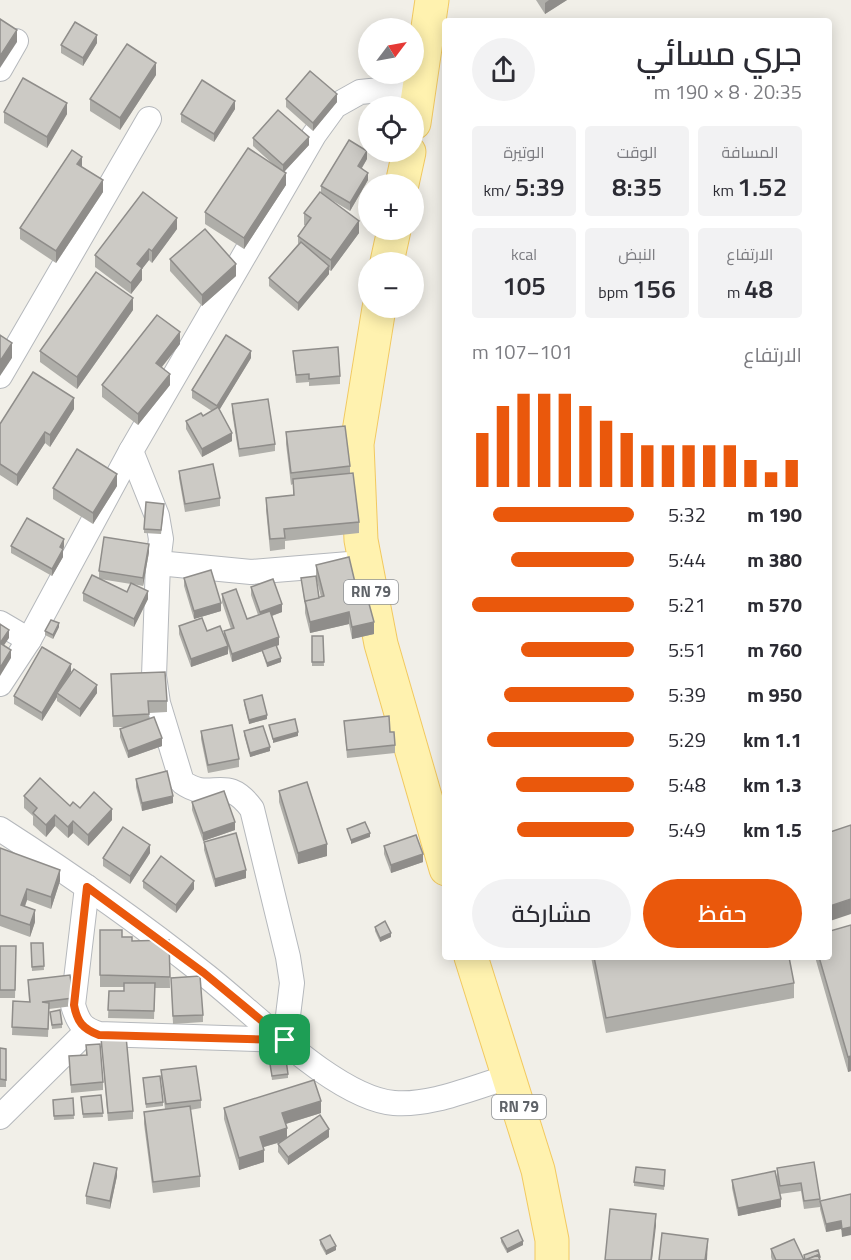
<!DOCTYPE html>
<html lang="ar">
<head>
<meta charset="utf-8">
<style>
  :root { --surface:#fff; --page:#f2f2f3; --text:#2b2b33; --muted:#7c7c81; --accent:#ea580c }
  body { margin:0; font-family:"Titillium Web",Cairo,sans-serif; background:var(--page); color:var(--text); direction:rtl; height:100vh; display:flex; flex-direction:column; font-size:22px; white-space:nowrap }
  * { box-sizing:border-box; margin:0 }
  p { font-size:20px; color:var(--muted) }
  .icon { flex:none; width:33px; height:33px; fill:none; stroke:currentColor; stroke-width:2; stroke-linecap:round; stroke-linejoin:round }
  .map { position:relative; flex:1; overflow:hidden; direction:ltr }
  .drawer { position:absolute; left:442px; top:18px; width:390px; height:942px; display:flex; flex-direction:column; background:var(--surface); border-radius:6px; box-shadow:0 3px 15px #0003; direction:rtl }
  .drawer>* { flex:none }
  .needle { width:39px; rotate:58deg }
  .fabs { position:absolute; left:358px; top:18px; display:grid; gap:12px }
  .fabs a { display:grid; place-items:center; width:66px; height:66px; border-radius:50%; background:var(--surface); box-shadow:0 3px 15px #0003; font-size:30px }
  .pin { position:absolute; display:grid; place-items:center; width:51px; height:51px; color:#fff; margin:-26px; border-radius:12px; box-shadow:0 3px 9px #0006 }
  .round { display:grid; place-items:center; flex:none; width:63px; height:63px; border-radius:32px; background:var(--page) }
  .summary { display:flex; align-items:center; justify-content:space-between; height:102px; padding:0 30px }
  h1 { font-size:33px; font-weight:600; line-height:45px }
  .metrics { display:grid; grid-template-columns:repeat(3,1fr); gap:9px; height:102px; padding:6px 30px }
  .metrics div { display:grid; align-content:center; border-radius:6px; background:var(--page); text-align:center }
  .metrics b { font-size:26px; font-weight:600 }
  .metrics small { font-size:16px; font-weight:400 }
  .metrics p { font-size:16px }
  .chart { height:168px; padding:12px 30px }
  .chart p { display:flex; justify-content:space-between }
  .chart svg { width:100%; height:108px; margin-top:6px; stroke:var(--accent); stroke-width:6 }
  .action { display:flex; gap:12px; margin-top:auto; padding:12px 30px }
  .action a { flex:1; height:69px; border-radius:36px; background:var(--accent); color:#fff; font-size:24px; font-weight:600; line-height:69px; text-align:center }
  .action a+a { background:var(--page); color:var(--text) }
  ul { padding:0 30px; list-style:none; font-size:20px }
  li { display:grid; grid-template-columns:96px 72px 1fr; align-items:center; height:45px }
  li i { height:15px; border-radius:8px; background:var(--accent) }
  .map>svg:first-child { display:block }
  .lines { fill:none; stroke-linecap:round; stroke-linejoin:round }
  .minor-casing { stroke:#b5b8bc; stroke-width:26 }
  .primary-casing { stroke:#f2c960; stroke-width:35 }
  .minor { stroke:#fff; stroke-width:24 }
  .primary { stroke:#fff2af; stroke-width:33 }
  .wall { fill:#afaea9; fill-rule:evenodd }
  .shaded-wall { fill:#8f8d8a }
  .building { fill:#cccac5; stroke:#8f8d8a; stroke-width:1.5 }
  .route-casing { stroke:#fff; stroke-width:12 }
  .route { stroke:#ea580c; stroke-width:8 }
  .labels { text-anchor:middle; stroke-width:6; stroke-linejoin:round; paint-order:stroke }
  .shield { fill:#fff; stroke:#8f9295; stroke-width:1.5 }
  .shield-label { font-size:15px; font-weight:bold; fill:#5f6368 }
</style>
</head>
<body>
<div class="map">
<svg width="851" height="1260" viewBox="0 0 851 1260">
  <rect width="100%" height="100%" fill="#f1efe8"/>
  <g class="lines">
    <g class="minor-casing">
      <g id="minor">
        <polyline points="0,69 16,41"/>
        <polyline points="0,376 149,119"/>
        <polyline points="158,563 251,572 349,564"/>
        <polyline points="0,623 29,640"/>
        <polyline points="0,684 29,640 131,451 314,135 335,106 360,92 421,86"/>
        <path d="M0,829C70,874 139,922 204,974C251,1010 335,1098 394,1103C432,1106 473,1087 509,1077"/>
        <path d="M87,887L73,1005C78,1022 82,1029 99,1034L285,1040L292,983L288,957L252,809C225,772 212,804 182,782L158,703L154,676L158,563L161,539L157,516L131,451"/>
        <polyline points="0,1117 87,1031"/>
      </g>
    </g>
    <g class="primary-casing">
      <g id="primary">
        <polyline points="414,123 432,0"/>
        <polyline points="402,184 409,152"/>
        <polyline points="387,262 394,230"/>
        <polyline points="379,308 357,444 361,540 381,644 446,869"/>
        <polyline points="471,957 538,1170 552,1240 552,1260"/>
      </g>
    </g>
    <use href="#minor" class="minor"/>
    <use href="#primary" class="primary"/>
  </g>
  <g class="wall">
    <polygon points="536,0 567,0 545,14"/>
    <polygon points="97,43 83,66 61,53 61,45"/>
    <polygon points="156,75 120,130 90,111 90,99"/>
    <polygon points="286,99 337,102 313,131 286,107"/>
    <polygon points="235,109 214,142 181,122 181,114"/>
    <polygon points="4,112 67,114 47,148 4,123"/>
    <polygon points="253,138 309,145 284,172 286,185 244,249 205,224 205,212 275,166 253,146"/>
    <polygon points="367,159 362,168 368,180 350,211 323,195 359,233 331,271 329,270 329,274 298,311 269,286 269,278 298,244 298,236 306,226 304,225 304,213 321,194 321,186"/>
    <polygon points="82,167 103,192 56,263 20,239 20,228"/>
    <polygon points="177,229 152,263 149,260 142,269 142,280 131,294 95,267 95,255"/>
    <polygon points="170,259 236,276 202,306 170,271"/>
    <polygon points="133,310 77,389 40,362 40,351"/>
    <polygon points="180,344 162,367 170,385 138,425 102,397 102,385"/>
    <polygon points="293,351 340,376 340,384 309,386 309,382 296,383"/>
    <polygon points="251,358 219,410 232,441 202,457 186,429 186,421 203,416 212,411 192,398 192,390"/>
    <polygon points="232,404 275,444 275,451 239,457 232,412"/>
    <polygon points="74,409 50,447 45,443 17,486 0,475 0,424"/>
    <polygon points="286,432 350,466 350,473 359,522 359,533 285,541 285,549 270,551 266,510 266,498 293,495 293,484 291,485 286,444"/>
    <polygon points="179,471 220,498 220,506 185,512 179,478"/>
    <polygon points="117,486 93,524 53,499 53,488"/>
    <polygon points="164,508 161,534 144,533 144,529"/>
    <polygon points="11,546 64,547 63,549 63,557 52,576 11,553"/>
    <path d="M149,552L143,586L133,584L148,599L134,627L83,601V593L99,578V571ZM100,579L131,584L127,592Z"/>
    <polygon points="316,565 357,591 374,634 352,639 349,624 310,633 305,613 305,606 301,578 319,598 321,597 316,577"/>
    <polygon points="184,578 221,611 194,619 184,586"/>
    <polygon points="251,587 282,612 272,616 279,645 276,646 281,662 267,667 262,651 232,662 228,648 228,654 191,667 179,634 179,626 207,631 224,638 224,631 231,629 222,602 222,594 247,619 258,615 251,595"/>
    <polygon points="59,627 53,639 45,635 45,631"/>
    <polygon points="312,636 323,636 324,666 312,666"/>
    <polygon points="71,673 97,693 80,717 57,701 57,697 42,721 14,704 14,696"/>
    <polygon points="111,674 167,701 167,712 149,713 149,718 162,746 128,758 120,737 120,729 126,727 113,727"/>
    <polygon points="244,700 267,719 249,724 244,704"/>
    <polygon points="344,721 390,732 395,745 395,753 347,758"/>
    <polygon points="201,731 239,759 239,767 208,773 201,739"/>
    <polygon points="244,731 270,751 250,757 244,735"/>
    <polygon points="136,779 173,803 142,811 136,787"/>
    <polygon points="279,791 327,856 298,864 279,802"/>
    <polygon points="24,796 80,808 112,820 88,846 73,833 68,838 55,826 46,837 33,825 33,816 24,808"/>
    <polygon points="192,802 235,830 203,841 192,810"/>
    <polygon points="204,842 246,878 215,887 204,850"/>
    <polygon points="384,846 423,862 391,873 384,854"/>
    <polygon points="0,848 60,881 51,909 27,900 25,906 35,922 30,937 0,926"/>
    <polygon points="150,853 130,884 103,866 103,858"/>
    <polygon points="143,881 194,889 176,913 143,888"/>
    <polygon points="851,925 851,1071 848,1072 815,957 830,957"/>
    <polygon points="375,927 391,937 380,942 375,931"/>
    <polygon points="100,930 132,941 169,940 170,988 155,988 154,1019 108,1018 109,991 124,991 124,987 100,987"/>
    <polygon points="31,943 43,943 44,970 32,971"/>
    <polygon points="0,946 16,946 15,998 0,998"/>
    <polygon points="591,957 789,957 794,983 794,998 606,1033"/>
    <polygon points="171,978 203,1015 203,1022 173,1024"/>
    <polygon points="28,980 73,998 73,1006 49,1009 48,1037 12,1035 13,1001 29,1002"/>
    <polygon points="50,1012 62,1024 62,1028 52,1029"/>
    <polygon points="101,1038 133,1111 133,1119 108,1121"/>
    <polygon points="86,1045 103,1082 103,1090 71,1093 69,1056 86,1055"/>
    <polygon points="0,1048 6,1049 6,1087 0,1087"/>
    <polygon points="270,1064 288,1074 288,1078 272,1080"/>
    <polygon points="161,1070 201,1100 201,1108 190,1110 200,1176 200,1187 153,1193 144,1124 144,1112 165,1109 161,1078"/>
    <polygon points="143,1078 163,1102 163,1106 146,1108"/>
    <polygon points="101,1095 103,1117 83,1118 81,1097"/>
    <polygon points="73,1098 74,1119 54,1120 53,1100"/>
    <polygon points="224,1108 321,1113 286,1124 287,1138 329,1137 288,1165 278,1152 278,1144 281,1142 264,1147 264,1162 239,1170 224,1119"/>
    <polygon points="814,1162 820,1199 820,1207 804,1209 801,1191 780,1194 781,1207 738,1216 732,1188 732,1180 777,1176 777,1168"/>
    <polygon points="665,1174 664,1190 634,1186 634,1182"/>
    <polygon points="117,1176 110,1209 86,1204 86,1196"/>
    <polygon points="851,1194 842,1237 841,1229 826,1232 820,1209 820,1201"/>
    <polygon points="501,1238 523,1245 507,1253 501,1242"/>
    <polygon points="320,1240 336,1250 326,1255 320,1244"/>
    <polygon points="771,1249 804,1260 772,1260 771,1257"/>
  </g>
  <g class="shaded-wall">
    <polygon points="549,0 567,0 545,14 545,3"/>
    <polygon points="17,30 17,42 0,68 0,56"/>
    <polygon points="97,35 97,43 83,66 83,58"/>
    <polygon points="156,63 156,75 120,130 120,118"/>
    <polygon points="337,94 337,102 313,131 313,123"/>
    <polygon points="235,101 235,109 214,142 214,134"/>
    <polygon points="67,103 67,114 47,148 47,137"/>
    <polygon points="309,137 309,145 283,173 283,165"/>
    <polygon points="367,151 367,159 358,174 358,166"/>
    <polygon points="82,157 82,168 77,164"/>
    <polygon points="286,173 286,185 244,249 244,238"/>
    <polygon points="368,173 368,180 350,211 350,203"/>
    <polygon points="103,180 103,192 56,263 56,251"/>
    <polygon points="177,218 177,229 152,263 152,251"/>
    <polygon points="359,221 359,233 331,271 331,260"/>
    <polygon points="149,249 149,260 142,269 142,280 131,294 131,283 137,264"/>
    <polygon points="236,264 236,276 202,306 202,295"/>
    <polygon points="329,266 329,274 298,311 298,303"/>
    <polygon points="133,298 133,310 77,389 77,377"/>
    <polygon points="180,332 180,344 156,374 156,363"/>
    <polygon points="12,343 12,358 0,376 0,361"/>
    <polygon points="251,351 251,358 217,414 217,406"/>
    <polygon points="170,374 170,385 138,425 138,414"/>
    <polygon points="74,398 74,409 50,447 50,435"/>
    <polygon points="45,432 45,443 17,486 17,475"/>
    <polygon points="232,433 232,441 202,457 202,449"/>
    <polygon points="117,474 117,486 93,524 93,513"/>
    <polygon points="64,539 64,547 60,554 60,547"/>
    <polygon points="149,544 149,552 143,586 143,578"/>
    <polygon points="63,549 63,557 52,576 52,569"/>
    <polygon points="148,591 148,599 134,627 134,619"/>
    <polygon points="221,603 221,611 194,619 194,611"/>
    <polygon points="282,604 282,612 260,620 260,612"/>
    <polygon points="349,612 349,624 310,633 310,622"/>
    <polygon points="374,622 374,634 352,639 352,627"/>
    <polygon points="59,623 59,627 53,639 53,635"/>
    <polygon points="9,630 9,638 0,651 0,643"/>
    <polygon points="279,637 279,645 232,662 232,654"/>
    <polygon points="228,646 228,654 191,667 191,659"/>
    <polygon points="11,650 11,658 0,676 0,668"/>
    <polygon points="281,658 281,662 267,667 267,663"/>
    <polygon points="71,664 71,672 57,693 57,697 42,721 42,713"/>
    <polygon points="97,685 97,693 80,717 80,709"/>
    <polygon points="267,715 267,719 249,724 249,720"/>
    <polygon points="298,732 298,736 273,743 273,739"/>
    <polygon points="162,738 162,746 128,758 128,751"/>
    <polygon points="270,747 270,751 250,757 250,753"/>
    <polygon points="173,796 173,803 142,811 142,803"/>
    <polygon points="112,809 112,820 88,846 88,835"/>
    <polygon points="55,815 55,826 46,837 46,825"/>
    <polygon points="73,821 73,833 68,838 68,827"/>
    <polygon points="235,822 235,830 203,841 203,833"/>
    <polygon points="370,833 370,837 351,844 351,840"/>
    <polygon points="327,844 327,856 298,864 298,853"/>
    <polygon points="150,845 150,853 130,884 130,876"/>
    <polygon points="423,854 423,862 391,873 391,865"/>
    <polygon points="60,870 60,881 51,909 51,897"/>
    <polygon points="246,870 246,878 215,887 215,879"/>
    <polygon points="194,881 194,889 176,913 176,905"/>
    <polygon points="27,889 27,900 21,917 21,905"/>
    <polygon points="851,899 851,914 830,921 830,906"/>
    <polygon points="35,910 35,922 30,937 30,925"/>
    <polygon points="391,933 391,937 380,942 380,938"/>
    <polygon points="851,1056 851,1071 848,1072 848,1057"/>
    <polygon points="321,1101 321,1113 282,1125 282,1113"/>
    <polygon points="287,1128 287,1140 260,1148 260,1137"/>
    <polygon points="329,1129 329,1137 288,1165 288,1157"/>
    <polygon points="264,1150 264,1162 239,1170 239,1158"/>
    <polygon points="117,1168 117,1176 110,1209 110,1201"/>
    <polygon points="781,1199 781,1207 738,1216 738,1208"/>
    <polygon points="656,1214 656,1226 652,1260 651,1260"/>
    <polygon points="841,1221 841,1229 826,1232 826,1224"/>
    <polygon points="851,1227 851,1235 842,1237 842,1229"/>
    <polygon points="708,1239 707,1260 705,1260"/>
    <polygon points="523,1241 523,1245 507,1253 507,1249"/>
    <polygon points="336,1246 336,1250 326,1255 326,1251"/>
  </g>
  <g class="building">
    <polygon points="0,19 17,30 0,56"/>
    <polygon points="75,22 97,35 83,58 61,45"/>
    <polygon points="127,44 156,63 120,118 90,99"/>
    <polygon points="310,71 337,94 313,123 286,99"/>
    <polygon points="23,78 67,103 47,137 4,112"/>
    <polygon points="202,80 235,101 214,134 181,114"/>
    <polygon points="278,110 309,137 283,165 253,138"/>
    <polygon points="349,140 367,151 358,166 368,173 350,203 321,186"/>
    <polygon points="248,148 286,173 244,238 205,212"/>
    <polygon points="72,150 82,157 77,164 103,180 56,251 20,228"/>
    <polygon points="143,192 177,218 152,251 149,249 137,264 142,268 131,283 95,255"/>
    <polygon points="320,192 359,221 331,260 298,236 311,218 304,213"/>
    <polygon points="205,229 236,264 202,295 170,259"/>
    <polygon points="301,242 329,266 298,303 269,278"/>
    <polygon points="96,272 133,298 77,377 40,351"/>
    <polygon points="157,315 180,332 156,363 170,374 138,414 102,385"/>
    <polygon points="0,335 12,343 0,361"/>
    <polygon points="226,335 251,351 217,406 192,390"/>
    <polygon points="338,347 340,376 309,379 309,374 296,375 293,351"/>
    <polygon points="33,372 74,398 50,435 45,432 17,475 0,464 0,424"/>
    <polygon points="268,399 275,444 239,449 232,404"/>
    <polygon points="218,407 232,433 202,449 186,421 201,413 203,416"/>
    <polygon points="345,426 350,466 291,473 286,432"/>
    <polygon points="77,449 117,474 93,513 53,488"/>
    <polygon points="213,464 220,498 185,504 179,471"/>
    <polygon points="353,473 359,522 284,529 285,538 270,539 266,498 294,495 293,479"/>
    <polygon points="146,502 164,504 161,530 144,529"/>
    <polygon points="27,518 64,539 60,547 63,549 52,569 11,546"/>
    <polygon points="104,537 149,544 143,578 99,571"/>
    <polygon points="349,557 357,591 365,589 374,622 352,627 349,612 310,622 305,601 324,596 316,565"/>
    <polygon points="211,570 221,603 194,611 184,578"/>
    <polygon points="92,575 127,592 131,583 148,591 134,619 83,593"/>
    <polygon points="316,576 319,598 305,601 305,602 301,578"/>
    <polygon points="273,579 282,604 260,612 251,587"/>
    <polygon points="236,589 247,619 270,611 279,637 232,654 224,631 234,628 222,594"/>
    <polygon points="202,618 207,631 220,626 228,646 191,659 179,626"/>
    <polygon points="51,620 59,623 53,635 45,631"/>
    <polygon points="0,624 9,630 0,643 11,650 0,668"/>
    <polygon points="312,636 323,636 324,662 312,662"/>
    <polygon points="276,645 281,658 267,663 262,650"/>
    <polygon points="42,647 71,664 42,713 14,696"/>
    <polygon points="74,669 97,685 80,709 57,693"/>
    <polygon points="165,672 167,701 148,701 149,714 113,716 111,674"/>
    <polygon points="262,695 267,715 249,720 244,700"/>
    <polygon points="389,716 390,732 394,732 395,745 347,750 344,721"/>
    <polygon points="154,717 162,738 128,751 120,729"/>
    <polygon points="295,719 298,732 273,739 269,725"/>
    <polygon points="232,725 239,759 208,765 201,731"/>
    <polygon points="263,726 270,747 250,753 244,731"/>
    <polygon points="167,771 173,796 142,803 136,779"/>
    <polygon points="40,778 70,806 73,802 80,808 94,792 112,809 88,835 73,821 68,827 55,815 46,825 33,813 37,808 24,796"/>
    <polygon points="307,782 327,844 298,853 279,791"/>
    <polygon points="224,791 235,822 203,833 192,802"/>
    <polygon points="365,822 370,833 351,840 347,829"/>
    <polygon points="851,825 851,899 830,906 830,832"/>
    <polygon points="123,827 150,845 130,876 103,858"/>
    <polygon points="236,833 246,870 215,879 204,842"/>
    <polygon points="416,835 423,854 391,865 384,846"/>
    <polygon points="0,848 60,870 51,897 27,889 21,905 35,910 30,925 0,915"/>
    <polygon points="161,856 194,881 176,905 143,881"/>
    <polygon points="385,921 391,933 380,938 375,927"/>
    <polygon points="851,925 851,1056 848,1057 819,957 830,957 830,931"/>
    <polygon points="100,930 122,930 122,937 132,937 132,941 169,940 170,977 100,975"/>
    <polygon points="31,943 43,943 44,966 32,967"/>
    <polygon points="0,946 16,946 15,990 0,990"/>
    <polygon points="594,957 789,957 794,983 606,1018"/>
    <polygon points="70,975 73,998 42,1002 49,1003 48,1029 12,1027 13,1001 30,1002 28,980"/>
    <polygon points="200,976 203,1015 173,1016 171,978"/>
    <polygon points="124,983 155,983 154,1011 108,1010 109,991 124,991"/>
    <polygon points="60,1010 62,1024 52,1025 50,1012"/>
    <polygon points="126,1036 133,1111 108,1113 101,1038"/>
    <polygon points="100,1044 103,1082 71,1085 69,1056 87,1055 86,1045"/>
    <polygon points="0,1048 6,1049 6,1080 0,1079"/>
    <polygon points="286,1060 288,1074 272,1076 270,1064"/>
    <polygon points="196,1066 201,1100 166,1104 161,1070"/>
    <polygon points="160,1076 163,1102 146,1104 143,1078"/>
    <polygon points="314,1080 321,1101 282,1113 287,1128 260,1137 264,1150 239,1158 224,1108"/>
    <polygon points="101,1095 103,1113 83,1114 81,1097"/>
    <polygon points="73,1098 74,1115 54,1116 53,1100"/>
    <polygon points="190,1106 200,1176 153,1182 144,1112"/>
    <polygon points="320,1115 329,1129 288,1157 278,1144"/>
    <polygon points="814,1162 820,1199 804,1201 801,1183 780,1186 777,1168"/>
    <polygon points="94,1163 117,1168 110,1201 86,1196"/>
    <polygon points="636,1167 665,1170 664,1186 634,1182"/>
    <polygon points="775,1171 781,1199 738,1208 732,1180"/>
    <polygon points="851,1194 851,1227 842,1229 841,1221 826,1224 820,1201"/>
    <polygon points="610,1209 656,1214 651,1260 605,1260"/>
    <polygon points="518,1230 523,1241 507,1249 501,1238"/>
    <polygon points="662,1233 708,1239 705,1260 659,1260"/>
    <polygon points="330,1235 336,1246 326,1251 320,1240"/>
    <polygon points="794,1239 804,1260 776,1260 771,1249"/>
    <polygon points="818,1250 820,1257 819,1257 818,1255 805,1260 804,1255"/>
    <polygon points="818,1255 820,1260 805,1260"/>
  </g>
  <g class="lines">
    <g class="route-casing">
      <path id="route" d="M87,887L204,973L285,1040L99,1035C83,1029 77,1022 74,1005Z"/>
    </g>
    <use href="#route" class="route"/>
  </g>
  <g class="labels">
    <g class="shield">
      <rect x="344" y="580" width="54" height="24" rx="4.5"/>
      <rect x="492" y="1095" width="54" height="24" rx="4.5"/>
    </g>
    <g class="shield-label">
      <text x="371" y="597">RN 79</text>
      <text x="519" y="1112">RN 79</text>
    </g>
  </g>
</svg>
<div class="fabs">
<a><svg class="needle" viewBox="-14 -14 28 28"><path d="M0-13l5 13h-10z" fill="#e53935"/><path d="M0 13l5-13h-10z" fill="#7c7c81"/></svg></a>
<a><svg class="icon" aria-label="locate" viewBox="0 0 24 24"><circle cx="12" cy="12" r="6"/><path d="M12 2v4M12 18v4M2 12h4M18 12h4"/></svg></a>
<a>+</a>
<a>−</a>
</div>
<div class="pin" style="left:285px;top:1040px;background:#1e9e55"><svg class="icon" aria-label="arrive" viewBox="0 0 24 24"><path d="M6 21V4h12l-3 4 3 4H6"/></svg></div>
<section class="drawer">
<div class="summary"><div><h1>جري مسائي</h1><p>20:35 · 8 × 190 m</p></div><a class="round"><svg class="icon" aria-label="share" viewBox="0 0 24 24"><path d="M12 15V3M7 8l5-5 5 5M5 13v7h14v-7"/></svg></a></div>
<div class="metrics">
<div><p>المسافة</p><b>1.52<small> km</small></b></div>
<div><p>الوقت</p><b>8:35</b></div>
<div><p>الوتيرة</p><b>5:39<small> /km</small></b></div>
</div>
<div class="metrics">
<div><p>الارتفاع</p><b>48<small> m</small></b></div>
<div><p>النبض</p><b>156<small> bpm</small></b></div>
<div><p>kcal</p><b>105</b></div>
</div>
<div class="chart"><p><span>الارتفاع</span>101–107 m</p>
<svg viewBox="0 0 160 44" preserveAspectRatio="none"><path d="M5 44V22M15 44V11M25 44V6M35 44V6M45 44V6M55 44V11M65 44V17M75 44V22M85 44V27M95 44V27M105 44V27M115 44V27M125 44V27M135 44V33M145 44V38M155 44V33"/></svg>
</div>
<ul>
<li><b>190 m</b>5:32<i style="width:87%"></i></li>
<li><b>380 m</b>5:44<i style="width:76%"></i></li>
<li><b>570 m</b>5:21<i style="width:100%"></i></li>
<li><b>760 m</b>5:51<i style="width:70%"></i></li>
<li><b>950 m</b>5:39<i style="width:80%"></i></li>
<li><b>1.1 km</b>5:29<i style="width:91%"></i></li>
<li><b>1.3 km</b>5:48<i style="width:73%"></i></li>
<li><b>1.5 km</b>5:49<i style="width:72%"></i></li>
</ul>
<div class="action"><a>حفظ</a><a>مشاركة</a></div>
</section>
</div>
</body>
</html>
